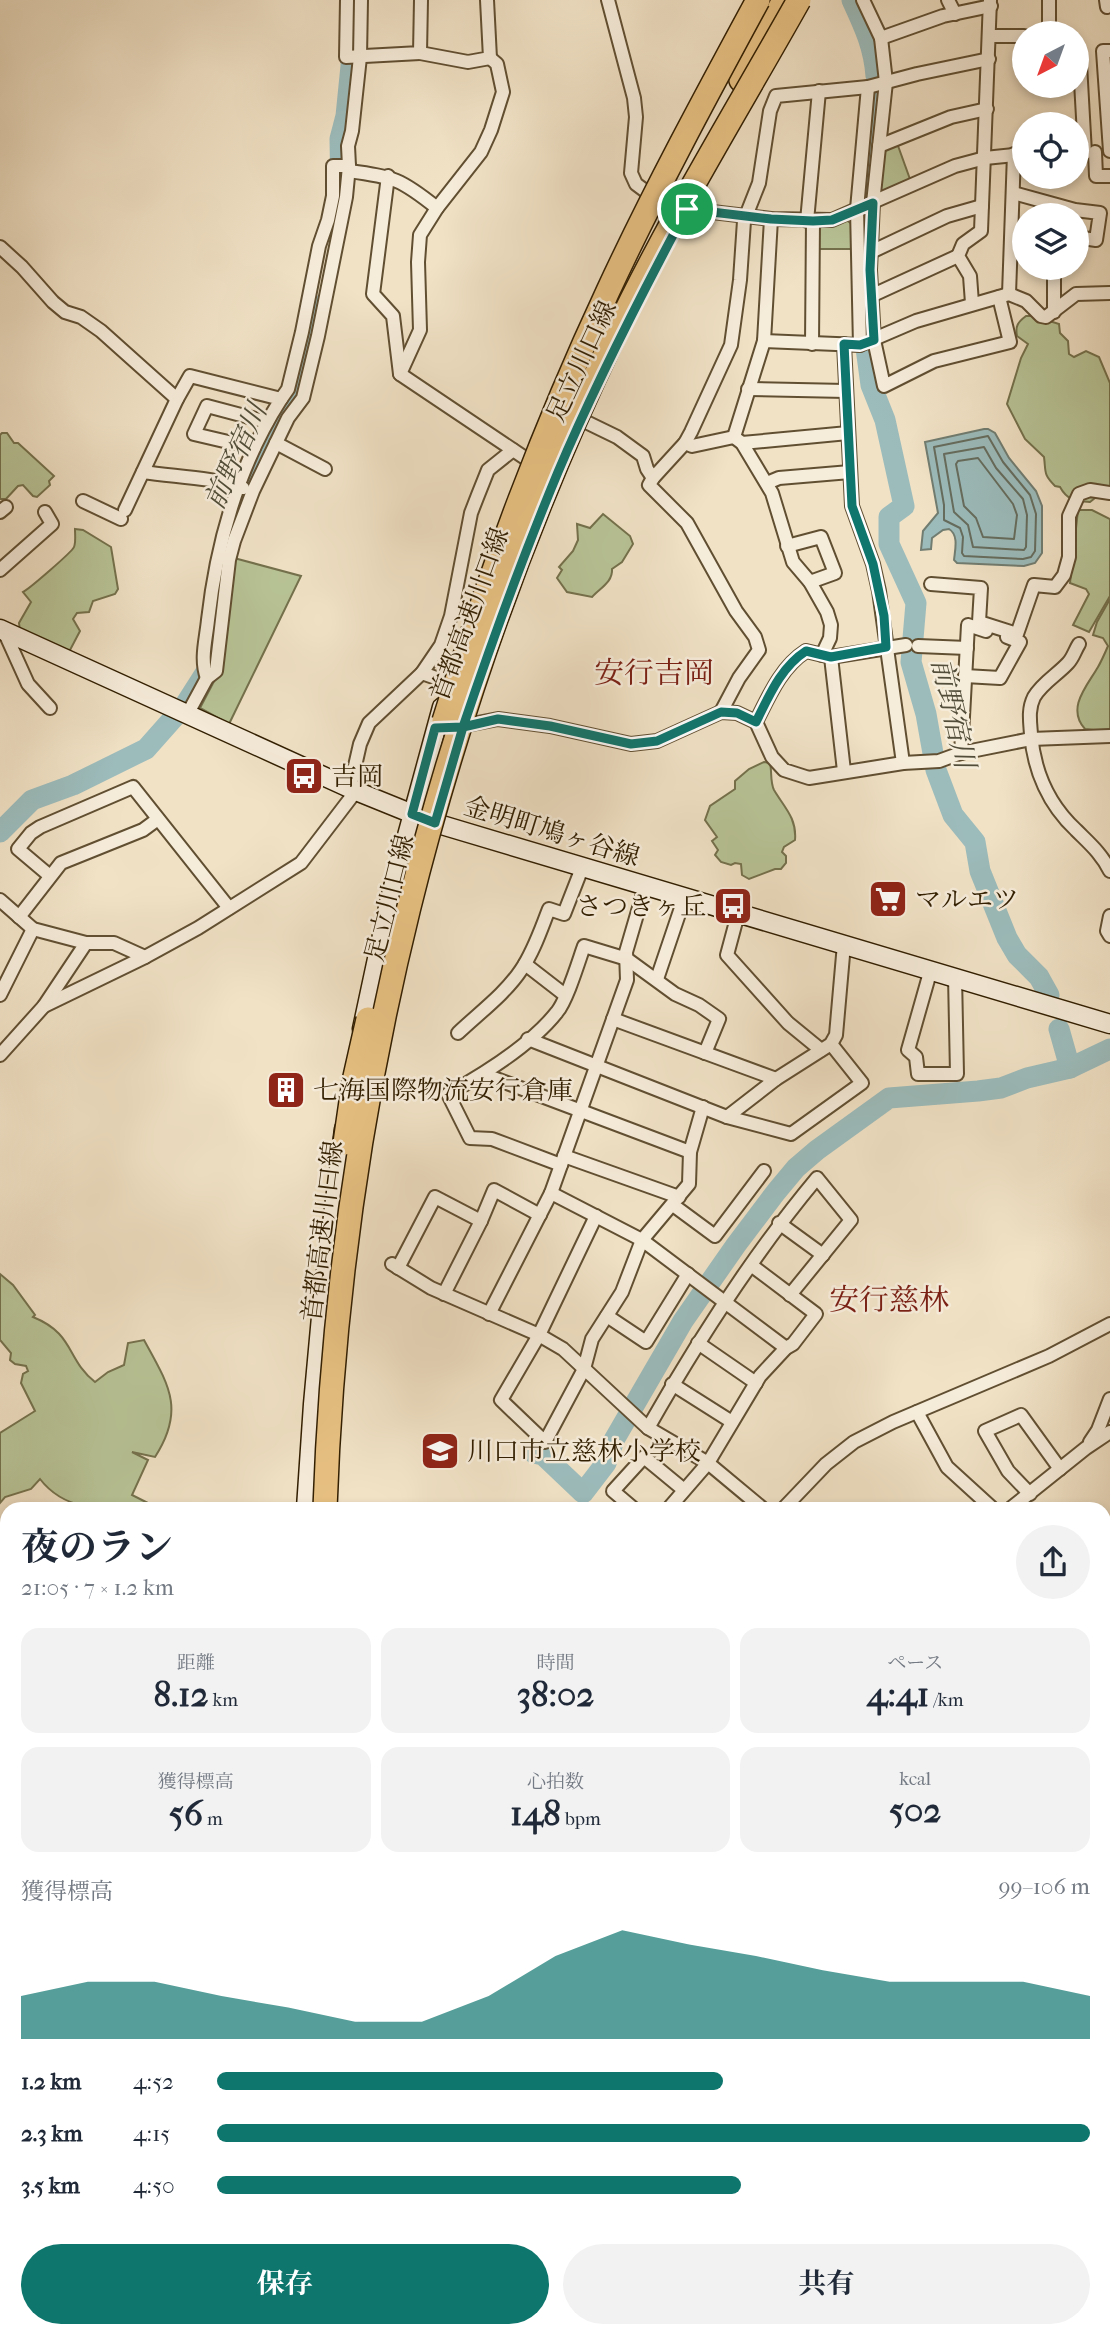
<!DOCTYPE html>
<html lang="ja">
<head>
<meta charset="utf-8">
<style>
  :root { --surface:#fff; --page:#f2f2f3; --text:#1f2937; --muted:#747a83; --accent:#0f766e }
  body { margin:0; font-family:"IM FELL French Canon","Noto Serif JP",serif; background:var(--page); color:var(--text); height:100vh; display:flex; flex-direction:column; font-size:26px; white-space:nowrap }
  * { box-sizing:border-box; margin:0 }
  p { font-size:23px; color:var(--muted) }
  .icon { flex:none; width:38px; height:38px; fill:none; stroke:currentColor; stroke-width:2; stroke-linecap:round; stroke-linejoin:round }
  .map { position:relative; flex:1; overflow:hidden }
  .details { position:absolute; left:0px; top:1502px; width:1111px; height:836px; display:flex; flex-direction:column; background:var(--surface); border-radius:21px 21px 0 0; box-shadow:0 4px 10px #0003 }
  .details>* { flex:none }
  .needle { width:46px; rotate:221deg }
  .fabs { position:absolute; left:1012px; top:21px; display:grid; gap:14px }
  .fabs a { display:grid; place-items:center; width:77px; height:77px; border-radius:50%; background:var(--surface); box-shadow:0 4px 10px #0003; font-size:35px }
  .pin { position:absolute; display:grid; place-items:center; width:60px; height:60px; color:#fff; margin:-30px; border:4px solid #fff; border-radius:50%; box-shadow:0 2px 7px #0007 }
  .round { display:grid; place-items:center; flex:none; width:74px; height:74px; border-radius:37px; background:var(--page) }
  .overview { display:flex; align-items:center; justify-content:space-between; height:119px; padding:0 21px }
  h1 { font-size:38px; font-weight:700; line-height:52px }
  .metrics { display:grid; grid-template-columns:repeat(3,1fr); gap:10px; height:119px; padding:7px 21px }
  .metrics div { display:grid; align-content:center; border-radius:18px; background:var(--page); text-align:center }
  .metrics b { font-size:35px; font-weight:700 }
  .metrics small { font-size:19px; font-weight:400 }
  .metrics p { font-size:19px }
  .chart { height:196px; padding:14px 21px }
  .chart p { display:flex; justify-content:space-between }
  .chart svg { width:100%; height:126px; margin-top:7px; fill:var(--accent); opacity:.7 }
  .primary-button { display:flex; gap:14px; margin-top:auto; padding:14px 21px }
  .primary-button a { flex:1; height:80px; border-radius:42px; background:var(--accent); color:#fff; font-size:28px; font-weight:700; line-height:80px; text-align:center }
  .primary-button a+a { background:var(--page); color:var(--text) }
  ul { padding:0 21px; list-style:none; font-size:23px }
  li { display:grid; grid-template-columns:112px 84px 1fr; align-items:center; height:52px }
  li i { height:18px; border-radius:9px; background:var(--accent) }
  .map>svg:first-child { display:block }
  .green { fill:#b8c497; stroke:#74714c; stroke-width:2 }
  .water { fill:#9cbcbc; stroke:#717d71; stroke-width:2 }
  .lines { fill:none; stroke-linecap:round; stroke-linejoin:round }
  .shore { stroke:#666d5e; stroke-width:2 }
  .stream { stroke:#717d71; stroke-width:3.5 }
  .river { stroke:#9cbcbc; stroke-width:21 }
  .minor-casing { stroke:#614f32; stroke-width:16 }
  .secondary-casing { stroke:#311e00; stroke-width:21 }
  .motorway-casing { stroke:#311e00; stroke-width:26 }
  .minor { stroke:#f6ecda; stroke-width:12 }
  .secondary { stroke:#f6ecda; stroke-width:18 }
  .motorway { stroke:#e8c183; stroke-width:23 }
  .motorway-bridge-casing { stroke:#311e00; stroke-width:26; stroke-linecap:butt }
  .motorway-bridge { stroke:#e8c183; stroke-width:23 }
  .route-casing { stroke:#fff; stroke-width:14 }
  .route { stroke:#0f766e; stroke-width:9 }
  .labels { text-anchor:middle; stroke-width:5; stroke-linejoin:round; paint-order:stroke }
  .street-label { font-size:26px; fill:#311e00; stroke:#f6ecda }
  .poi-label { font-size:26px; fill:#311e00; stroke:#f6ecda; text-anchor:start }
  .water-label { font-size:28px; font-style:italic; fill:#514d38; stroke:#f6ecda }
  .quarter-label { font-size:30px; fill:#7a1f14; stroke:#f6ecda }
</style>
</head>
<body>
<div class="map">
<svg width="1110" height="2338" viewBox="0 0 1110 2338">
  <rect width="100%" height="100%" fill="#f1e2c6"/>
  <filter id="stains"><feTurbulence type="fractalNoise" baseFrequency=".00286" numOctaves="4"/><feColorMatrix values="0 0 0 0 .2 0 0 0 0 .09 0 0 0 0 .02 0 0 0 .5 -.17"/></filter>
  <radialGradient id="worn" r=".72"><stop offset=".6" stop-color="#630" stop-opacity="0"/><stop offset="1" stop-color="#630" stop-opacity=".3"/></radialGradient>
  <g class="green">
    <polygon points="897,143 911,182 878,196 883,152"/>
    <path d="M846,220L852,224L851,249H816C817,220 821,227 846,220Z"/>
    <path d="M1026,316H1034L1059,324L1060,333L1068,341L1069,354L1074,357L1086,351L1099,357L1110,383V486L1090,502C1075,501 1067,500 1060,487L1055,486C1043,474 1046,472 1044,457L1025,439L1007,404L1021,358L1028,344L1017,336C1015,326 1018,322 1026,316Z"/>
    <polygon points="2,433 7,433 14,443 18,443 54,476 49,481 50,485 37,497 33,496 23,485 18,486 6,499 0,499 0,435"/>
    <polygon points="1078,510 1092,510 1110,519 1110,596 1089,632 1073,625 1089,594 1086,589 1070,583"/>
    <path d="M603,514L630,536L633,544L622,562L612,569C613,582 600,588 592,597L567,592L557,578L562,570L559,567L573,551L578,540L577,524L590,528Z"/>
    <path d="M75,529L83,530L111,547L118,589L115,594L93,601L89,612L77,613L73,619L80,631L69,652L20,631L19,623L31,602L23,592C29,589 72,552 74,547C76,542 75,535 75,529Z"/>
    <polygon points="234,558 301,576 229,724 200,708 221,668"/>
    <path d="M1110,599V732L1085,729C1066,708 1087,686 1098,667C1102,660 1105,653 1108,646L1103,638L1093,635L1097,622Z"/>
    <path d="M764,762L770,763C772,771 770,782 774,790C784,807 797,818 795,840L784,847L782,852L786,856V863L781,869H775L749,879L742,875L741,864L735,863L731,865L721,862L715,855L718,850L712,841L717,837L705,820L710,806L735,789V781L749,769Z"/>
    <path d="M0,1274L13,1285L35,1315L33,1317C75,1334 66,1359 95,1382L108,1372L124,1365L128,1343L144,1340C168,1384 186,1409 155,1457L132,1452L148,1460L132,1495L150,1504L148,1508C108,1509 67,1514 40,1479L31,1489L5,1497L0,1503V1433L35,1411L21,1383L23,1374L28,1371L26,1366L15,1364L10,1360L11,1353L0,1340Z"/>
  </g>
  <path class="water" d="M984,429H988L995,433L1009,458L1036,491L1042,506V553L1035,563L1024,566L957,563L954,560C955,550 959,535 949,529L943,530L932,538L931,549L921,550L923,531L938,513L925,442Z"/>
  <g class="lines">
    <g class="shore">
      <polygon points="988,436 1003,462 1030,495 1036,514 1035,551 1031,557 1023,559 964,556 962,553 963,537 960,528 944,520 944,505 934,447"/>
      <polygon points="984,447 996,468 1023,499 1027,515 1026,547 1024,550 973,547 968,525 954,512 944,454"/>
      <polygon points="978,458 1013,504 1017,515 1014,539 983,537 976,518 964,506 956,464 958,461"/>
    </g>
    <polyline class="stream" points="195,2335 204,2331"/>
    <g class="river">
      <path d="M852,0C864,26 874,47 876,76"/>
      <polyline points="864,197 874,94"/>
      <polyline points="337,216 341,197 340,139 346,116 351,66 353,0"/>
      <polyline points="866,348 871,385 885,420 904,506 889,517 889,544 916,603 911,662 926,714 936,770 953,815 975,842 980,871 1007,938 1017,955 1039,977 1049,995"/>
      <polyline points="0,832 32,800 73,785 146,749 185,705 208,669 225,547 247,485 264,446 295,394 319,306"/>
      <polyline points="1059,1029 1070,1068 1110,1049"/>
      <polyline points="534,1453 543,1455 583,1493 606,1463 614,1440 683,1321 736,1245 776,1192 796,1168 817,1150 889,1098 978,1091 1001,1088 1027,1078 1070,1068"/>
      <polyline points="1104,1767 1110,1761"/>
      <polyline points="801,2331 803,2338"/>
    </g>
    <g class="minor-casing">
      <g id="minor">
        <polyline points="347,0 346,57 420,53 421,0"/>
        <polyline points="608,0 634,98 636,117 631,173 636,184 648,193"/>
        <polyline points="863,0 881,38 886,82 873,203 870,270 874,340 884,386 934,361 1010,342 999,297"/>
        <polyline points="948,0 955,14"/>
        <polyline points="1049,0 1049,33"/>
        <polyline points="1106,0 1107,7 1110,6"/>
        <polyline points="990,36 1024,36"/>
        <polyline points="881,38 943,16 991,6"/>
        <polyline points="1110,51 1103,51 1110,151"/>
        <polyline points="420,53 468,62 490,58 487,0"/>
        <polyline points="1080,64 1085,153"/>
        <polyline points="879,146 951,117 987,109"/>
        <polyline points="1095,152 1096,176 1110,176"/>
        <path d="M349,171C394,177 401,179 437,208"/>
        <polyline points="388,176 373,294 393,316 400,374 531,462"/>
        <polyline points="1013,193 1075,210 1100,213 1096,240 1076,237"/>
        <polyline points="687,209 771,219 832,220 955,166 985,158 1024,154"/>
        <polyline points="771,219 764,341 734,437 742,443 772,493 793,562 810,582 827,612 831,625 830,638 822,655"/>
        <polyline points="807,221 819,91"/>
        <polyline points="0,247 22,267 53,302 65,312 81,317 101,331 177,399"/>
        <polyline points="871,252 947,216 982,206"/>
        <polyline points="1009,294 1014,154"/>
        <polyline points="873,295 958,256"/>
        <polyline points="972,303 970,276 958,256 963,244 981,231 990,0"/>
        <polyline points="1054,312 1054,268"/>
        <polyline points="764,341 860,345 916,321 1009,294 1026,301 1041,316 1046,317 1076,294 1110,293"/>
        <polyline points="812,344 813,221"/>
        <polyline points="844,344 852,506 873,564 879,591 903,763"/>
        <polyline points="860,345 857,209 868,87"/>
        <polyline points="400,374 420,330 418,262 420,235 437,208 481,152 491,130 503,92 497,64 490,58"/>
        <polyline points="748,389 846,391"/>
        <polyline points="281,399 288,389 302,332 319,246 328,220 333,196 333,166 349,166"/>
        <polyline points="582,420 617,437 643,456 647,469 653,478 685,443 691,432 731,345 740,280 744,221 759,183 770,111 776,96 868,87 917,74 989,59"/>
        <polyline points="276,443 325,469"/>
        <polyline points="685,443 692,446 734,437"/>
        <polyline points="742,443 848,433"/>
        <polyline points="254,448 194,434 207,406 267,422"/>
        <path d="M143,472C176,477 211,477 243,488"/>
        <polyline points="653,478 649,485 687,523 736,611 755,637 759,650 739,678 721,712"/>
        <polyline points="767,483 779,478 850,472"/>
        <polyline points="83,501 121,519"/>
        <path d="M125,510L177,399L190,376L281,399C238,466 217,541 208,620C206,640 200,659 207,678"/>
        <polyline points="0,512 6,507"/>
        <polyline points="787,546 821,537 835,573 810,582"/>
        <polyline points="0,570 52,524 45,512"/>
        <polyline points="931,584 981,588 979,622 1017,634 1034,585 1055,587 1064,575 1069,557 1069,516 1079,494 1090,490 1110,493"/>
        <polyline points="4,631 28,684 50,708"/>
        <path d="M1079,644C1075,650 1073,658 1068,663C1057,675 1042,683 1034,697C1028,709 1030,721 1031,734C1034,771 1049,805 1076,830C1090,844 1101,853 1110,871"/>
        <polyline points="918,646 967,648"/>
        <polyline points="831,657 844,771"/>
        <polyline points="422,673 441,645 451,616 471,513 478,495 488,470 513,450"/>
        <polyline points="965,676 1000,678 1020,642 1007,637"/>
        <polyline points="188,713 207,678 216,671 229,560 234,541 253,491 288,418 303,398 318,336 346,197 349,166 348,146 352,131 360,57 361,0"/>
        <path d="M756,722C769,696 781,667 806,651L831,657L906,645"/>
        <polyline points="457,727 498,719 550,726 631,744 657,741 721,712 737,713 756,722 772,757 784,770 809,778 903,763 939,761 961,753 1031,739 1110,736"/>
        <polyline points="961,753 968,625 986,631"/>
        <polyline points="350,788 360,744 369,723 422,673 450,683"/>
        <polyline points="50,876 18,849 31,833 40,827 133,787 229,908"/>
        <polyline points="0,900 33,929 86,943 114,943 145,957"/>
        <polyline points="738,914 727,955 788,1023 821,1050"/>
        <polyline points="1110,916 1107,931 1110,936"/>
        <polyline points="19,917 61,863 143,830 158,819"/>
        <polyline points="525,964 565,995"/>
        <polyline points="931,969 908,1050 916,1057 918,1074 957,1074 955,976"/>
        <polyline points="657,979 684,899"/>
        <polyline points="0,995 33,929"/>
        <polyline points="44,1006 145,957 198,928 301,863 356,791"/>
        <polyline points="613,1019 776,1079"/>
        <path d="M458,1033C479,1013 505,994 521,970C534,951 541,929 549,909L564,914L582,868"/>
        <polyline points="528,1039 727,1117 791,1134 862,1083 831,1044"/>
        <polyline points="0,1055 44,1006 86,943"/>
        <polyline points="483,1074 690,1152"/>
        <polyline points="727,1117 776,1079 831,1044 836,1035 844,944"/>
        <polyline points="564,1156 679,1197"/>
        <path d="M561,1165L492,1139L470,1138L448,1094C484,1074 532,1044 557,1012C567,1000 578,963 584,946L627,959L675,994L699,1005L719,1019L705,1053"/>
        <polyline points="551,1193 642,1240 786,1348"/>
        <polyline points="673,1205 715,1236 764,1171"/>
        <polyline points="596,1216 539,1335 501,1400 545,1442 584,1369 592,1339 622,1292 642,1240 689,1184 690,1152 703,1107"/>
        <polyline points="779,1223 823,1255"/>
        <polyline points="392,1264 431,1288 539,1335 563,1349 648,1428 708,1463 762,1508"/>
        <polyline points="398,1268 435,1197 481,1221 494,1190 540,1215"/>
        <polyline points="444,1294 481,1221"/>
        <polyline points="489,1314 551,1193 627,980 626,952 645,887"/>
        <polyline points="607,1316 646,1342 688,1274"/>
        <polyline points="698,1343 756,1383"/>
        <polyline points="672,1384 732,1422"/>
        <polyline points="917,1412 947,1467 992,1508"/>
        <path d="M648,1428C698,1340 752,1256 817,1178L851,1220L790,1295"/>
        <polyline points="1090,1442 1098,1430 1110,1399"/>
        <polyline points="1030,1494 1008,1471 985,1431 1021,1415 1060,1469"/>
        <polyline points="633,1508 613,1491 644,1457 684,1490"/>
        <polyline points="669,1508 708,1463 760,1376 786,1348 793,1344 816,1314 751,1265"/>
        <polyline points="784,1508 826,1464 854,1442 893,1422 1049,1356 1110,1324"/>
        <polyline points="1011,1508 1086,1448 1110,1432"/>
        <polyline points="0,1544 7,1548"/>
        <polyline points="1104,1595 1110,1589"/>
        <polyline points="1104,1690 1110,1693"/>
        <polyline points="1104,1856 1110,1858"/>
        <polyline points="0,1889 7,1876"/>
        <polyline points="0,1904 7,1905"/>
        <polyline points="1104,1945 1110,1946"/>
        <polyline points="1104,1981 1110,1982"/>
        <polyline points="0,2046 7,2045"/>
        <polyline points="1104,2073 1110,2072"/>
        <polyline points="0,2108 7,2109"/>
        <polyline points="0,2157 7,2165"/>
        <polyline points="1104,2176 1110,2175"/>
        <polyline points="0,2193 2,2192 4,2202 1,2214 7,2225"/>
        <polyline points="0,2240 7,2237"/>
        <polyline points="0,2259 5,2268 7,2287"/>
        <polyline points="1104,2262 1110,2272"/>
        <polyline points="1104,2317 1110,2315"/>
        <polyline points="9,2331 9,2336 15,2338"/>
        <polyline points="187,2331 192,2338"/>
        <polyline points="336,2331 360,2338"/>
        <polyline points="367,2331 369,2338"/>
        <polyline points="496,2331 496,2338"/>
        <polyline points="67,2338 76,2331"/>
        <polyline points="134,2338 145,2331"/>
        <polyline points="269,2338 277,2335 279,2338"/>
        <polyline points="301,2338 304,2331"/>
        <polyline points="591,2338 594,2331"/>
        <polyline points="660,2338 662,2331 688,2338"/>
        <polyline points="840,2338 851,2331"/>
        <polyline points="912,2338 913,2331"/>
        <polyline points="1019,2338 1020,2331"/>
      </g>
    </g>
    <g class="secondary-casing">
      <g id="secondary">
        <polyline points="0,629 356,791 435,823 1110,1024"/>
        <polyline points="362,1029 390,898 442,707"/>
        <polyline points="306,1508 313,1404 323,1295 344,1129"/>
        <polyline points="389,2331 391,2338"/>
      </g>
    </g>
    <g class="motorway-casing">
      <g id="motorway">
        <polyline points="741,80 784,0"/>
        <polyline points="415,2331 417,2338"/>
      </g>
    </g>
    <use href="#minor" class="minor"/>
    <use href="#secondary" class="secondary"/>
    <use href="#motorway" class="motorway"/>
    <g class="motorway-bridge-casing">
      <g id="motorway-bridge">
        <path d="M444,721C489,575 543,430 608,291C654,192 706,96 758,0"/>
        <polyline points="345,1143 354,1081 368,1019"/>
        <path d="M325,1508C339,1101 438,706 613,338C668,222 736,112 799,0"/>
      </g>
    </g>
    <use href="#motorway-bridge" class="motorway-bridge"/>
  </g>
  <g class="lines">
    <g class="route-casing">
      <path id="route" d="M687,209C641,295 596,382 558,472C523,556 492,641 463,727L435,728L412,814L435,823L463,727L498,719L550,726L631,744L657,741L721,712L737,713L756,722C769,696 781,667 806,651L831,657L886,647L884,616L873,564L852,506L844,344L860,345L874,340L870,270L873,203L832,220L813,221L771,219L687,209"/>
    </g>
    <use href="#route" class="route"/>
  </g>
  <defs>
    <g id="bus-square" transform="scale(2.0125)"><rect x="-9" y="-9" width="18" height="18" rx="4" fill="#8f2418" stroke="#f6ecda"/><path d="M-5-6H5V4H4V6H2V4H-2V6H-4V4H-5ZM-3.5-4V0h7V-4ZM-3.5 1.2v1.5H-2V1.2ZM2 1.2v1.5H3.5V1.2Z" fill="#fff"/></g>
    <g id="supermarket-square" transform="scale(2.0125)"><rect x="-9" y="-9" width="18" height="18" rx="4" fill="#8f2418" stroke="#f6ecda"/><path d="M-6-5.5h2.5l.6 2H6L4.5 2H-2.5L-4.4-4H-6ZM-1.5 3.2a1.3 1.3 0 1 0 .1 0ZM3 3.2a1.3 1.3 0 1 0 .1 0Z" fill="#fff"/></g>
    <g id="building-square" transform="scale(2.0125)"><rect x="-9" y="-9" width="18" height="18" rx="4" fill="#8f2418" stroke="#f6ecda"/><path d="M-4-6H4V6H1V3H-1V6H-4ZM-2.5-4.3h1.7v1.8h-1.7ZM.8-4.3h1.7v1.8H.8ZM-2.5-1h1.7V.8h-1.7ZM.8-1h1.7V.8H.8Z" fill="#fff"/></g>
    <g id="school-square" transform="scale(2.0125)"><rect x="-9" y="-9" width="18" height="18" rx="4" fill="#8f2418" stroke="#f6ecda"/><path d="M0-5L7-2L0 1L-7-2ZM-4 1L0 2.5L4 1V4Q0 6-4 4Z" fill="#fff"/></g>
  </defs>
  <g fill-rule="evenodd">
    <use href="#bus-square" x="304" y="776"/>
    <use href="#supermarket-square" x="888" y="899"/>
    <use href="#bus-square" x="733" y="906"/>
    <use href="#building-square" x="286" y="1090"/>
    <use href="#school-square" x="440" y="1451"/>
  </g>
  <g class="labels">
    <g class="street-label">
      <text transform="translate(581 361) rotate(-65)" y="9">足立川口線</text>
      <text transform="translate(469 614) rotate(-70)" y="9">首都高速川口線</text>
      <text transform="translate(552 831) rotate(17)" y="9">金明町鳩ヶ谷線</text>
      <text transform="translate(389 898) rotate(-76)" y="9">足立川口線</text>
      <text transform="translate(322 1231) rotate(-83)" y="9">首都高速川口線</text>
    </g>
    <g class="poi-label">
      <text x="331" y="785">吉岡</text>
      <text x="915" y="908">マルエツ</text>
      <text x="706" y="915" text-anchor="end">さつきヶ丘</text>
      <text x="313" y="1099">七海国際物流安行倉庫</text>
      <text x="467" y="1460">川口市立慈林小学校</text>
    </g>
    <g class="water-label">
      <text transform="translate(235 456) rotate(-66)" y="10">前野宿川</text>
      <text transform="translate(954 713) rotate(77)" y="10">前野宿川</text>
    </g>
    <g class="quarter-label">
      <text x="654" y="683">安行吉岡</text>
      <text x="889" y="1310">安行慈林</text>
    </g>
  </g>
  <rect width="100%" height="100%" filter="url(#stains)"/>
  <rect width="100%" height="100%" fill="url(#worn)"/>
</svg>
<div class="fabs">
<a><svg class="needle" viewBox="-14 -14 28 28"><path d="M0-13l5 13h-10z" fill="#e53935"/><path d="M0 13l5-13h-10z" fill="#747a83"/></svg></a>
<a><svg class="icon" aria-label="locate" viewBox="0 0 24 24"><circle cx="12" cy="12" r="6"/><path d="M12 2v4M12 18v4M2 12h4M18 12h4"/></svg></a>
<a><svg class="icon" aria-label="layers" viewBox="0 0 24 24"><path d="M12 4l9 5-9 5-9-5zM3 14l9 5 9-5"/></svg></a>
</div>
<div class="pin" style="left:687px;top:209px;background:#1e9e55"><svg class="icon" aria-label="arrive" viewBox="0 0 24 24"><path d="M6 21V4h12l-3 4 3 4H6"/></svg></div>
<section class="details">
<div class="overview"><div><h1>夜のラン</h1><p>21:05 · 7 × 1.2 km</p></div><a class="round"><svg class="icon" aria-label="share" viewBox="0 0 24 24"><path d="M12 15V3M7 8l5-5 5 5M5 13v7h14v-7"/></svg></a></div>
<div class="metrics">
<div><p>距離</p><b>8.12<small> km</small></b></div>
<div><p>時間</p><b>38:02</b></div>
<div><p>ペース</p><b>4:41<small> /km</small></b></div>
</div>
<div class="metrics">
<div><p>獲得標高</p><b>56<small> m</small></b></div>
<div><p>心拍数</p><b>148<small> bpm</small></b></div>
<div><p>kcal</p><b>502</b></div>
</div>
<div class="chart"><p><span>獲得標高</span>99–106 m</p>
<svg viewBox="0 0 160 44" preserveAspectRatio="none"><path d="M0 44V29L10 24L20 24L30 29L40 33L50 38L60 38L70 29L80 15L90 6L100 11L110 15L120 20L130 24L140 24L150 24L160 29V44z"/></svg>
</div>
<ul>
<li><b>1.2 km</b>4:52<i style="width:58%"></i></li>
<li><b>2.3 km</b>4:15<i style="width:100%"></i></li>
<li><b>3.5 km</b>4:50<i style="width:60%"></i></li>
</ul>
<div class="primary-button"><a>保存</a><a>共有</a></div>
</section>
</div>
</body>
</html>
